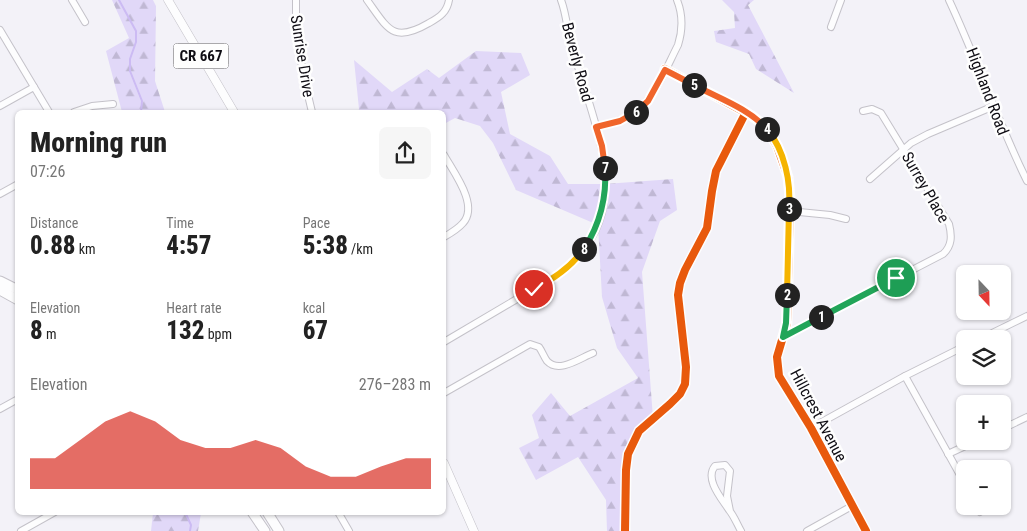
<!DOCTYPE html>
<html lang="en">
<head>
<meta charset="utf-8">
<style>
  :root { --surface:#fff; --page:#f6f6f6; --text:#222; --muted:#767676; --accent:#d93025 }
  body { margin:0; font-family:"Roboto Condensed",sans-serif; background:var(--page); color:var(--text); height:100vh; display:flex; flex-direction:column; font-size:19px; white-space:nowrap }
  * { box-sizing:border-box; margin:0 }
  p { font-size:16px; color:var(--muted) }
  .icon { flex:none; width:28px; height:28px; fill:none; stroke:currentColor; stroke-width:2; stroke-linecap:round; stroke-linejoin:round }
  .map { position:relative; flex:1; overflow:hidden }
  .drawer { position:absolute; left:15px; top:110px; width:431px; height:405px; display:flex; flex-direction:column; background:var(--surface); border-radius:8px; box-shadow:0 1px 4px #0004 }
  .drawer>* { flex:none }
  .needle { width:32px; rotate:158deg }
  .fabs { position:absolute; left:956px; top:265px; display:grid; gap:10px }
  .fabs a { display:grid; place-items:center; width:55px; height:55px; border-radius:8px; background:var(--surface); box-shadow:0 1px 4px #0004; font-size:25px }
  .pin { position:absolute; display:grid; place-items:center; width:42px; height:42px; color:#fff; margin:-21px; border:2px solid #fff; border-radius:50%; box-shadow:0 1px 5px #0007 }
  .km { position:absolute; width:25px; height:25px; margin:-12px; border-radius:50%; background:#222; color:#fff; font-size:14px; line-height:25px; text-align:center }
  .round { display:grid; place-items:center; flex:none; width:52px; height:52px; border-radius:8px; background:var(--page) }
  .summary { display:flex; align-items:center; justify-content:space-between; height:85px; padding:0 15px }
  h1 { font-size:28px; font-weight:800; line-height:38px }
  .metrics { display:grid; grid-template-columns:repeat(3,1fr); gap:8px; height:85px; padding:5px 15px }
  .metrics div { display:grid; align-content:center }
  .metrics b { font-size:25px; font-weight:800 }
  .metrics small { font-size:14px; font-weight:400 }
  .metrics p { font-size:14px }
  .chart { height:140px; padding:10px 15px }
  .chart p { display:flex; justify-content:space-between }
  .chart svg { width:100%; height:90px; margin-top:5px; fill:var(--accent); opacity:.7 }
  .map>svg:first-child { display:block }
  .forest { fill:url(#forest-firs) }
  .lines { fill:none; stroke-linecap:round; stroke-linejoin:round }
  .stream { stroke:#ccbbf3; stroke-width:2 }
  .minor-casing { stroke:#c4c2c9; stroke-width:8 }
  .major-casing { stroke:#c4c2c9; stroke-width:9 }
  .highway-casing { stroke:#c4c2c9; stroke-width:11 }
  .minor { stroke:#fdfdfe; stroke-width:6 }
  .major { stroke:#fdfdfe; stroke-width:8 }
  .highway { stroke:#fdfdfe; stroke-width:9 }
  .cycleway-casing { stroke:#fefefe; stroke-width:11 }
  .cycleway { stroke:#e8590c; stroke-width:8 }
  .split-1-casing { stroke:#fff; stroke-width:10 }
  .split-2-casing { stroke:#fff; stroke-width:10 }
  .split-3-casing { stroke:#fff; stroke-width:10 }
  .split-4-casing { stroke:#fff; stroke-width:10 }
  .split-5-casing { stroke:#fff; stroke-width:10 }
  .split-6-casing { stroke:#fff; stroke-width:10 }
  .split-7-casing { stroke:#fff; stroke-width:10 }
  .split-8-casing { stroke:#fff; stroke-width:10 }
  .split-9-casing { stroke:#fff; stroke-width:10 }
  .split-1 { stroke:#22a559; stroke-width:6 }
  .split-2 { stroke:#22a559; stroke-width:6 }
  .split-3 { stroke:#f5b400; stroke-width:6 }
  .split-4 { stroke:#f5b400; stroke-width:6 }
  .split-5 { stroke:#f0652b; stroke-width:6 }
  .split-6 { stroke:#f0652b; stroke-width:6 }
  .split-7 { stroke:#f0652b; stroke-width:6 }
  .split-8 { stroke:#22a559; stroke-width:6 }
  .split-9 { stroke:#f5b400; stroke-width:6 }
  .labels { text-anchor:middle; stroke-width:5; stroke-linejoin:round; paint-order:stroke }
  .shield { fill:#fefefe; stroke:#57555a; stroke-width:1 }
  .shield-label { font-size:15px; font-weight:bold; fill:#0f0d14 }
  .street-label { font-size:16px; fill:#0f0d14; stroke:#fefefe }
</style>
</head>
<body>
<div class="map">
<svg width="1027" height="531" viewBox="0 0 1027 531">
  <defs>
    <pattern id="forest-firs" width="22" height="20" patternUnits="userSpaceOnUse" patternTransform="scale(1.25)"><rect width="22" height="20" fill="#e1d8f8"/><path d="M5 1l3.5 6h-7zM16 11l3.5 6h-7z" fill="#c0b8d4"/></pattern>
  </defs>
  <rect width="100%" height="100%" fill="#f3f2f8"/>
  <g class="forest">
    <polygon points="112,0 153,0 156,6 155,81 165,112 122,112 106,51 129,38"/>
    <polygon points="722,0 754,0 748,5 794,93 756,69 749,54 716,42 714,31 735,28 734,12"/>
    <polygon points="476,51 521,53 530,75 501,92 510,134 550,156 568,184 605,184 673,179 677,210 660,221 642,272 653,418 626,461 621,531 607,531 606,500 578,457 536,480 519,448 539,438 532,415 551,393 570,416 638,378 617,348 602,297 598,225 516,190 493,143 480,126 455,118 444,124 444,112 358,112 359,109 354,60 392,92 427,69 439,78"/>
    <polygon points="153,513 201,513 198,531 151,531"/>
  </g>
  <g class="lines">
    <g class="stream">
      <polyline points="119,0 136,31 136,42 130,59 130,71 142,101 141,112"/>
      <polyline points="185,512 191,525 190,531"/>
    </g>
    <g class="minor-casing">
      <g id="minor">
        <polyline points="72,0 85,22"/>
        <polyline points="296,0 296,27 303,74 312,112"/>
        <path d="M367,0C388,29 393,44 429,23C440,17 447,12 449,0"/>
        <path d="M949,0C977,60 998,122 1027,181"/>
        <polyline points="831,27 841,0"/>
        <polyline points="0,30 49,112"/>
        <polyline points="665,69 752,116 765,126 777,146 788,177 790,198 787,323 777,357 779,376 811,428 866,531"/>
        <polyline points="0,106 34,87"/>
        <polyline points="74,112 92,106 113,104"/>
        <path d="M596,127C605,125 614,123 623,119C653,106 664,72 678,45C683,29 683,15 677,0"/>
        <polyline points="870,179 911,143 928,134 994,106"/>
        <polyline points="0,194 18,184"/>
        <polyline points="789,211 830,215 846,219"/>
        <path d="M444,237C451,233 458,229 463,223C479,205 454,173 444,155"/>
        <path d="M783,337L943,254C952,246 952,236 949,224L881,113L872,109L863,111"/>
        <polyline points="980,339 1027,316"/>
        <path d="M444,342L561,273C633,215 601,143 579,70C576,60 573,51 570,41C567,27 566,13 561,0"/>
        <polyline points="905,376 965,484"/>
        <path d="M444,393L530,344L539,347C542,351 544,357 547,361C559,374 580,358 593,353"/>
        <polyline points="0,409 18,399"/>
        <polyline points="811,428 905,376 965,346"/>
        <polyline points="1002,429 1027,417"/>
        <polyline points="948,454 976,441"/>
        <polyline points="977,506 980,512"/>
        <path d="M730,511L727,496L730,471L725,465L715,466C704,479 722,499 729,510C734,516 737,524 741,531"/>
        <polyline points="338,512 349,531"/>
        <polyline points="21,531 55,512"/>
        <polyline points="625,531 626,470 628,454 639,431 670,404 680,394 685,384 686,367 678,295 680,283 685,270 707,228 712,191 716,171 746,112"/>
        <polyline points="807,531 852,506"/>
      </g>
    </g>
    <g class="major-casing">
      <g id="major">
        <polyline points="168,0 234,112"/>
        <polyline points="444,463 474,531"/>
      </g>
    </g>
    <g class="highway-casing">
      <g id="highway">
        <polyline points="0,281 18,290"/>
        <polyline points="0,290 18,300"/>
        <polyline points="252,512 265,531"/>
        <polyline points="267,512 279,531"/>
      </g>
    </g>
    <use href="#minor" class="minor"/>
    <use href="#major" class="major"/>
    <use href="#highway" class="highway"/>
    <g class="cycleway-casing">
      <g id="cycleway">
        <polyline points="665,69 752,116 765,126 777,146 788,177 790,198 787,323 777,357 779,376 811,428 866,531"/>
        <polyline points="625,531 626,470 628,454 639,431 670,404 680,394 685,384 686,367 678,295 680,283 685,270 707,228 712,191 716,171 746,112"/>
      </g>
    </g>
    <use href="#cycleway" class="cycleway"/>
  </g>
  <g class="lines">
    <g class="split-1-casing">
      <polyline id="split-1" points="821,317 896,278"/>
    </g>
    <g class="split-2-casing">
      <polyline id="split-2" points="787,295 786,323 783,337 821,317"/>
    </g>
    <g class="split-3-casing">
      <polyline id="split-3" points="787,295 789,209"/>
    </g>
    <g class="split-4-casing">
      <path id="split-4" d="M767,129C785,151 791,182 789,209"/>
    </g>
    <g class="split-5-casing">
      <path id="split-5" d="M694,85C718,98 748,108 767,129"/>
    </g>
    <g class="split-6-casing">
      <polyline id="split-6" points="636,112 648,101 665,70 694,85"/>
    </g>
    <g class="split-7-casing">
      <polyline id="split-7" points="605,168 602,146 596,127 620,121 636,112"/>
    </g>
    <g class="split-8-casing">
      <path id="split-8" d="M584,249C600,224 607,198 605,168"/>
    </g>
    <g class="split-9-casing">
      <path id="split-9" d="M534,289C554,279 571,267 584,249"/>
    </g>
    <use href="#split-1" class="split-1"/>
    <use href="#split-2" class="split-2"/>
    <use href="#split-3" class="split-3"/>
    <use href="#split-4" class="split-4"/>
    <use href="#split-5" class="split-5"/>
    <use href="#split-6" class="split-6"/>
    <use href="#split-7" class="split-7"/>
    <use href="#split-8" class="split-8"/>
    <use href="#split-9" class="split-9"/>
  </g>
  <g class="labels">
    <rect class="shield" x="173.5" y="43.5" width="55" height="25" rx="4"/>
    <g class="shield-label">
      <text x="201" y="61">CR 667</text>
    </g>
    <g class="street-label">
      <text transform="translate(303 56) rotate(81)" y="6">Sunrise Drive</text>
      <text transform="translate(578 62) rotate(75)" y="6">Beverly Road</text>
      <text transform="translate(988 91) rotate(69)" y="6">Highland Road</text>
      <text transform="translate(926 187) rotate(60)" y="6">Surrey Place</text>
      <text transform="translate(819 415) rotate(62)" y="6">Hillcrest Avenue</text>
    </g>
  </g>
</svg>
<div class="fabs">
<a><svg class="needle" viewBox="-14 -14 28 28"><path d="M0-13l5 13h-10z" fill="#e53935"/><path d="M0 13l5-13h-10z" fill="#767676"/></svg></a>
<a><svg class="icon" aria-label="layers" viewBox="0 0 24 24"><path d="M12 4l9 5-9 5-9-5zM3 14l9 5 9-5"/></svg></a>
<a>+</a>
<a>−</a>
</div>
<div class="pin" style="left:896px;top:278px;background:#1e9e55"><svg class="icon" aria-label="arrive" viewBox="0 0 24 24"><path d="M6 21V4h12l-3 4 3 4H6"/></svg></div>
<div class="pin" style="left:534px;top:289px;background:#d93025"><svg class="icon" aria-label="check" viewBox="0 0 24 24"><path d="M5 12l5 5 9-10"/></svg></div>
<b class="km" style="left:821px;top:317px">1</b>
<b class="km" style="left:787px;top:295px">2</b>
<b class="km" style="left:789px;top:209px">3</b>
<b class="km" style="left:767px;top:129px">4</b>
<b class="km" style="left:694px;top:85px">5</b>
<b class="km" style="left:636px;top:112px">6</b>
<b class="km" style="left:605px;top:168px">7</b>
<b class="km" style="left:584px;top:249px">8</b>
<section class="drawer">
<div class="summary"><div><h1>Morning run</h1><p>07:26</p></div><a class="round"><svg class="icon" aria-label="share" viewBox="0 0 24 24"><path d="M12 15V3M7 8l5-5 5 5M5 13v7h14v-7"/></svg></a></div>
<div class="metrics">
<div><p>Distance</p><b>0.88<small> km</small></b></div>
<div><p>Time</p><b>4:57</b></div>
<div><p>Pace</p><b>5:38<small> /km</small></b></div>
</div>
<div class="metrics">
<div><p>Elevation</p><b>8<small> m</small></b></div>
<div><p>Heart rate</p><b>132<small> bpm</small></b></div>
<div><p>kcal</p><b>67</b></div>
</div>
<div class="chart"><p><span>Elevation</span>276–283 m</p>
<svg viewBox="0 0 160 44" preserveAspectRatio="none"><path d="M0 44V29L10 29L20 20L30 11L40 6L50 11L60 20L70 24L80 24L90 20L100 24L110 33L120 38L130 38L140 33L150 29L160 29V44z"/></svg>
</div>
</section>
</div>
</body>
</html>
